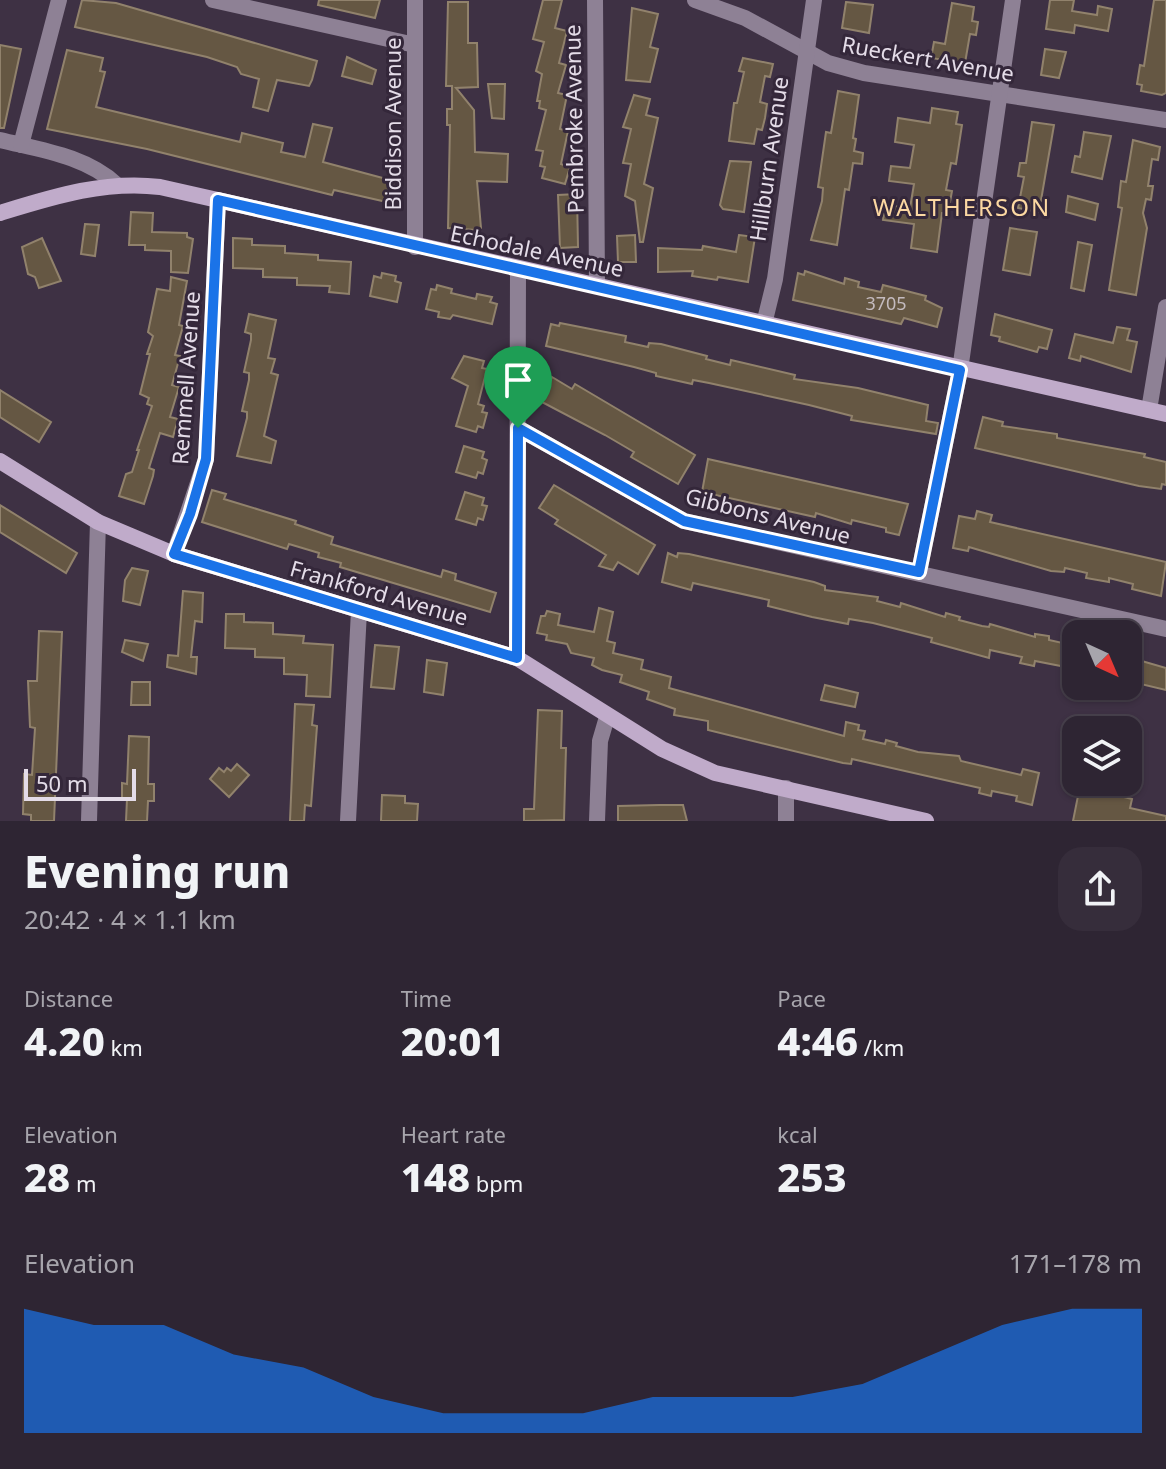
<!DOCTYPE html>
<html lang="en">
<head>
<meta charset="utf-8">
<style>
  :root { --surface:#2e2533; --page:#362d3b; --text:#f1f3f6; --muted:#a7a5ac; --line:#49424e; --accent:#1a73e8 }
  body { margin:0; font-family:"Noto Sans",sans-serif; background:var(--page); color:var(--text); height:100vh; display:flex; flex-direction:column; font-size:30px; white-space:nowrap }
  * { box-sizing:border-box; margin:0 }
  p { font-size:26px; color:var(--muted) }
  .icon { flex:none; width:44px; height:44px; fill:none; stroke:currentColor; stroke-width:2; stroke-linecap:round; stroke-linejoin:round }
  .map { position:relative; height:821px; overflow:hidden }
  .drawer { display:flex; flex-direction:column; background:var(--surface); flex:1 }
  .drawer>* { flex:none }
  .needle { width:52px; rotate:136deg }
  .fabs { position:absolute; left:1062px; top:620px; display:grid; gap:16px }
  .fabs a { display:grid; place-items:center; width:80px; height:80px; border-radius:16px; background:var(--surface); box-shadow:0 2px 6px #0004,0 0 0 2px var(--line); font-size:40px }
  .scale { position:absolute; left:24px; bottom:20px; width:112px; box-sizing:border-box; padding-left:8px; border:4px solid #e4dce8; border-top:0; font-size:22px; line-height:28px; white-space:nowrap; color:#e4dce8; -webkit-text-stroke:6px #34273a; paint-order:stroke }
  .pin { position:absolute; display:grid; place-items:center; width:68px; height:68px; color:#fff; margin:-82px -34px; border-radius:50% 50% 50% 0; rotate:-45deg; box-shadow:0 0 8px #0007 }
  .pin .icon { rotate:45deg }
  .round { display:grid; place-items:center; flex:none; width:84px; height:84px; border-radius:24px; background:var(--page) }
  .head { display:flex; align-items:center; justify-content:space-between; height:136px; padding:0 24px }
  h1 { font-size:44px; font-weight:800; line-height:60px }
  .metrics { display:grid; grid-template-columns:repeat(3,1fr); gap:12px; height:136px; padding:8px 24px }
  .metrics div { display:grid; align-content:center }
  .metrics b { font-size:40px; font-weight:800 }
  .metrics small { font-size:22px; font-weight:400 }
  .metrics p { font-size:22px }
  .chart { height:224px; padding:16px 24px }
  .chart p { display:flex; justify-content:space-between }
  .chart svg { width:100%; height:144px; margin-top:8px; fill:var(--accent); opacity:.7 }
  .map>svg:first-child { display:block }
  .building { fill:#655743; stroke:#91826c; stroke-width:2 }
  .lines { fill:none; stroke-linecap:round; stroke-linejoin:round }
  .street { stroke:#8e8195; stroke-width:16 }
  .secondary { stroke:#c0abca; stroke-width:16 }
  .route-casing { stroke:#fff; stroke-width:16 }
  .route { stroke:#1a73e8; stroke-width:10 }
  .labels { text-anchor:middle; stroke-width:6; stroke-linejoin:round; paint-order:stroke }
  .number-label { font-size:18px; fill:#c4bbbf }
  .street-label { font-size:22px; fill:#e4dce8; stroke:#34273a }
  .neighbourhood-label { font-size:24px; letter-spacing:2px; fill:#fcd8a2; stroke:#34273a }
</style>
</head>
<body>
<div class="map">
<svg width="1166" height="821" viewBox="0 0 1166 821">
  <rect width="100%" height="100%" fill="#3e3144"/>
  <g class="building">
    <polygon points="82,0 116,3 317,61 312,80 309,86 277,80 268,111 253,107 259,79 241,74 237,67 207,57 75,27"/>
    <polygon points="319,0 380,0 375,18 318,5"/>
    <polygon points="543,0 562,0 555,28 567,31 559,63 566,65 558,93 567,95 560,129 568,131 561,164 570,167 565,184 542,178 545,167 540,166 543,151 536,150 546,110 539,108 540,101 537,101 542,74 536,71 544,42 533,39"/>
    <polygon points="1050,0 1074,0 1072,11 1097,15 1098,6 1112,9 1108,31 1075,25 1074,33 1046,29"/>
    <polygon points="1154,0 1166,0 1166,93 1162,95 1141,91 1142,85 1137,84 1140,65 1144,66"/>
    <polygon points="448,2 468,2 468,43 477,43 478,87 456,88 474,110 475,152 508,154 507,182 477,181 481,228 476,230 448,228 450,125 447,125 447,109 452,109 452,86 446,86"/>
    <polygon points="846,2 873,5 869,33 842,28"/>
    <polygon points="952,3 974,7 972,21 978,22 976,35 970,34 965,63 931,58 934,42 945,44"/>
    <polygon points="632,8 658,14 650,47 658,49 650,82 626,80"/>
    <polygon points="0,45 21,49 4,128 0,128"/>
    <polygon points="1045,49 1066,52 1059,78 1041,75"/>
    <polygon points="67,50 103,58 100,71 105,72 96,107 240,142 242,133 283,143 281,152 305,157 313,124 332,128 323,162 394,181 391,203 334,190 332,195 147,149 47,129"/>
    <polygon points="347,57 376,70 372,84 342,76"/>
    <polygon points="743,58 773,64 770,77 765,76 760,102 767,104 765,118 762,130 757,129 754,144 729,141 734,103 737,103 744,72 739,71"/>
    <polygon points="488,84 505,84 504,119 492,118"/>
    <polygon points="838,91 859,95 853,138 856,139 854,151 863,153 862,164 853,163 849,190 845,189 837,245 811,240 822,201 823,188 818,187 826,132 831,133"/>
    <polygon points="634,95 650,99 646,115 658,118 644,184 653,188 643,242 640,242 635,201 625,196 631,164 623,163 631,129 623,127"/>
    <polygon points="932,108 958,112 956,124 962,125 956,164 951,163 946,190 952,191 948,213 942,213 937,252 911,248 914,224 883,220 885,205 910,208 914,184 889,181 891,166 910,168 914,145 895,142 898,118 930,123"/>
    <polygon points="1032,122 1054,125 1039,212 1018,208 1024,177 1018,176 1020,163 1026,163"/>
    <polygon points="1084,132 1111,136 1102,179 1072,172 1075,156 1080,157"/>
    <polygon points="1133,140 1160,147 1158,160 1152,159 1148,186 1153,186 1151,200 1146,199 1143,213 1147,228 1136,295 1109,290 1122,208 1118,207 1121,181 1126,182"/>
    <polygon points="730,161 751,162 744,212 723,209 720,205"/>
    <polygon points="577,194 578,247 560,248 558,195"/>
    <polygon points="1068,196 1098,204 1095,220 1066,212"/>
    <polygon points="131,212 153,213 152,232 187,233 187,237 193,239 188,273 171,272 171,251 145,250 145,245 129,245"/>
    <polygon points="85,224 99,225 95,256 81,254"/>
    <polygon points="1010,228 1037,232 1030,275 1003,270"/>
    <polygon points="635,235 636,262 618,262 617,236"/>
    <polygon points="739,235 755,237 748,282 718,277 717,280 692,276 693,271 658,272 658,248 702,250 703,246 736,252"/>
    <polygon points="42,238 61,281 39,288 35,277 28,274 22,247"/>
    <polygon points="233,238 252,239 252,245 285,246 285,253 318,255 318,260 351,262 349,294 329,292 330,286 297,285 297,278 263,277 263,269 233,268"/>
    <polygon points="1078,242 1092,245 1084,291 1071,288"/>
    <polygon points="805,271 844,284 845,278 859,282 858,287 881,292 883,285 926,296 925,300 942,308 937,327 904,318 901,324 793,300 798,273 804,275"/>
    <polygon points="382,273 396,276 395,281 401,283 397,302 370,296 374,276 381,278"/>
    <polygon points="171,277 187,281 179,325 183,326 175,355 180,356 172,385 179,387 170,417 178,419 173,437 160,433 149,468 154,470 153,476 144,504 119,496 126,474 132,472 139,450 137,450 152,406 147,404 149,398 140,394 150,354 147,354 153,336 148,332 157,289 170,291"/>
    <polygon points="437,285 452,289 451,293 476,299 477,294 492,297 490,302 497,304 492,324 453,315 450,319 438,317 439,312 426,309 431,289 436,290"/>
    <polygon points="249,314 276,320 268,358 275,359 271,373 278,375 264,436 276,441 271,463 237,456 247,418 247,412 242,411 249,380 249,373 244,372 251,340 251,334 245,332"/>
    <polygon points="995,314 1052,330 1047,349 1039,347 1037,352 999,341 1000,337 991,335"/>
    <polygon points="560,323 626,336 625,342 648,347 649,343 661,344 707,356 706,359 730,365 731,360 795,375 794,379 858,388 928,405 926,421 938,423 936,434 851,420 852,416 809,405 709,383 693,380 692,384 656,376 656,373 634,367 546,346 551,324 559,326"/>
    <polygon points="1117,327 1130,329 1127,340 1137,342 1131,372 1081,356 1080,361 1069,358 1075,334 1113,343"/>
    <polygon points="464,356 484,361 482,368 487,369 478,404 484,406 482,412 487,413 483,428 478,426 476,432 456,426 468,386 452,378"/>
    <polygon points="552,377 572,389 575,384 695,455 678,484 631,457 634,452 605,435 540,401"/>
    <polygon points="0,390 51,422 39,442 0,417"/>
    <polygon points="983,417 1003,422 1002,426 1057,434 1057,438 1145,454 1144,457 1166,462 1166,485 1162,484 1161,489 1139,486 975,448"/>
    <polygon points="464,446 484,452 482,458 487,460 483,474 478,472 476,478 456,472"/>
    <polygon points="708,459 908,504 899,535 886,532 886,528 852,520 851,524 816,513 815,517 702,492"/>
    <polygon points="554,485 655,545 638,574 618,562 613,570 599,566 606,555 555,524 558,520 539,508"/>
    <polygon points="212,490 226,494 224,499 296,521 295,524 333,537 331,544 441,577 443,570 456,574 455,580 496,593 490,612 340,567 341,563 318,557 319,553 289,544 287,549 202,522"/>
    <polygon points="465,492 484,498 482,505 487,506 483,520 478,518 476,525 456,519"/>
    <polygon points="0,505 77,553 66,573 0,532"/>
    <polygon points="977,511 992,515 990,522 1166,562 1161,596 1132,589 1133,584 1109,578 1109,582 1086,578 1087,573 1065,568 1064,572 1051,571 969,547 968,551 953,548 959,516 975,519"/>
    <polygon points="668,553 677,557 678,553 689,554 814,582 825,586 825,590 878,597 877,601 900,607 901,603 945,617 946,613 960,617 959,620 982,626 989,627 990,624 1035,637 1035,634 1049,636 1049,640 1076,646 1076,669 1035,661 1034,666 1020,663 1022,657 990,650 989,658 931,642 932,638 873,623 849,619 848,624 812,617 768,606 769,600 693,583 691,590 662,582"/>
    <polygon points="132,568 148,571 140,605 123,601 125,580"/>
    <polygon points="183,591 203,593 202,622 195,621 191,657 197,657 196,674 167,667 168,655 178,656"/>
    <polygon points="599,608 613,612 607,641 615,643 613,653 643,660 641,669 671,677 669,688 844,736 846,722 859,725 858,730 865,731 863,739 885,744 886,740 897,743 896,746 918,752 959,756 961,761 1021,775 1023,769 1039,773 1032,805 1016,801 1017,796 992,791 991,796 979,793 980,788 852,759 851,764 843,763 708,730 708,721 674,715 675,709 647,699 649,692 620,682 622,675 602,670 592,665 594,658 571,653 567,644 546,640 547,635 537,633 541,616 545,616 547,611 560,614 558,625 594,632"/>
    <polygon points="226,614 244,614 244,622 273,623 273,634 304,636 303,643 333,645 330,697 306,696 307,675 284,674 284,658 255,657 255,649 225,648"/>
    <polygon points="39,631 62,632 54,821 31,821 31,815 23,814 24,774 32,775 35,728 30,727 28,681 37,681"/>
    <polygon points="125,640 148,644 143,661 122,652"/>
    <polygon points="375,645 399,647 394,689 371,687"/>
    <polygon points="1128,657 1166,668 1166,690 1128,681"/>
    <polygon points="427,660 447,663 443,695 424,692"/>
    <polygon points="132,682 150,682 150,705 131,705"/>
    <polygon points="825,685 858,693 855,707 821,700"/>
    <polygon points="295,704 314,705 312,725 317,726 311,806 305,805 304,821 290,821"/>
    <polygon points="538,710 562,711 561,748 566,748 564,820 524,821 524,809 534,809"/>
    <polygon points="129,736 149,737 148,784 154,784 154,801 148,801 147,821 126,821 127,799 122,798 122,783 127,784"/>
    <polygon points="237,764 249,775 229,797 210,779 219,768 224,772 227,768 231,771"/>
    <polygon points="1080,786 1132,799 1130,808 1166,816 1166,821 1073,821"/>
    <polygon points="382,795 405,796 405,803 418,804 417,821 381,821"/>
    <polygon points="659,805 683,805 687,821 618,821 618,806"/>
  </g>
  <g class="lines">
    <g class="street">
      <polyline points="213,0 415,45"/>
      <polyline points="415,0 415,247"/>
      <polyline points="595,0 597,286"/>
      <polyline points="695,0 745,18 828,63 864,73 1166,120"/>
      <path d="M0,140C41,150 86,156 117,185"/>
      <polyline points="21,145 59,0"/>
      <polyline points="764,324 775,279 814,0"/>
      <polyline points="1149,410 1166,307"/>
      <polyline points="518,428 684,521 1166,629"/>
      <polyline points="174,554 206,459 218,200"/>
      <polyline points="919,572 960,370 1013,0"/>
      <polyline points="517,658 518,269"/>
      <polyline points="786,788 786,821"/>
      <polyline points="89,821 98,522"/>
      <polyline points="348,821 359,611"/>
      <polyline points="597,821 600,741 607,717"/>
    </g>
    <g class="secondary">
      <path d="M0,213C52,197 105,180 160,187L1166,414"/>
      <polyline points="0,461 98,522 174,554 517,658 662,749 715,773 926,821"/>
    </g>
  </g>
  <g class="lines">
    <g class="route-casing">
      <polygon id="route" points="218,200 960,370 919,572 684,521 518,428 517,658 174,554 190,514 206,459"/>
    </g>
    <use href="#route" class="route"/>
  </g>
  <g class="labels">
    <g class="number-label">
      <text x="886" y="310">3705</text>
    </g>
    <g class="street-label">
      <text transform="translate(928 59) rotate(10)" y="8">Rueckert Avenue</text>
      <text transform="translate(574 119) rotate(-91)" y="8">Pembroke Avenue</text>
      <text transform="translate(393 124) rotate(-90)" y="8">Biddison Avenue</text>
      <text transform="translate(769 159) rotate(-82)" y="8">Hillburn Avenue</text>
      <text transform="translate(537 251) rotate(12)" y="8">Echodale Avenue</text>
      <text transform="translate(186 378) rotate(-86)" y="8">Remmell Avenue</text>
      <text transform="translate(768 516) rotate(14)" y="8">Gibbons Avenue</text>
      <text transform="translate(379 593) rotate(16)" y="8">Frankford Avenue</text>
    </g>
    <g class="neighbourhood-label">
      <text x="962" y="216">WALTHERSON</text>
    </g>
  </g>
</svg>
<div class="fabs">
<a><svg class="needle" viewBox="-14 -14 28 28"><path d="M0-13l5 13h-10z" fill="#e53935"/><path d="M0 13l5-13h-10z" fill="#a7a5ac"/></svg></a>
<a><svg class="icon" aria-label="layers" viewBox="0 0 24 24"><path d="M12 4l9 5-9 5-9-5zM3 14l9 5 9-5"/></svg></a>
</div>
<div class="scale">50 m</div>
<div class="pin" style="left:518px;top:428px;background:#1e9e55"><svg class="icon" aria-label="arrive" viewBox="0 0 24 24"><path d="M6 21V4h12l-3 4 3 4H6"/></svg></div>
</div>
<section class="drawer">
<div class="head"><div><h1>Evening run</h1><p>20:42 · 4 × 1.1 km</p></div><a class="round"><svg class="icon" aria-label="share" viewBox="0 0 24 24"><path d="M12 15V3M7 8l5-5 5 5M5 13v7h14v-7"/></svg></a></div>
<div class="metrics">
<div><p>Distance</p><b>4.20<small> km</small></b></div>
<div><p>Time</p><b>20:01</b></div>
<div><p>Pace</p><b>4:46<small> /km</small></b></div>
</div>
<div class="metrics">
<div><p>Elevation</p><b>28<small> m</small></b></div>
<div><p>Heart rate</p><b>148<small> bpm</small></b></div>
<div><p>kcal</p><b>253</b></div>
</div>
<div class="chart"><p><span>Elevation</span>171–178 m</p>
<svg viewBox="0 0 160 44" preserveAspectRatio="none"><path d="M0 44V6L10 11L20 11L30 20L40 24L50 33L60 38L70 38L80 38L90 33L100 33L110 33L120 29L130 20L140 11L150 6L160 6V44z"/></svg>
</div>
</section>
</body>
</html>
